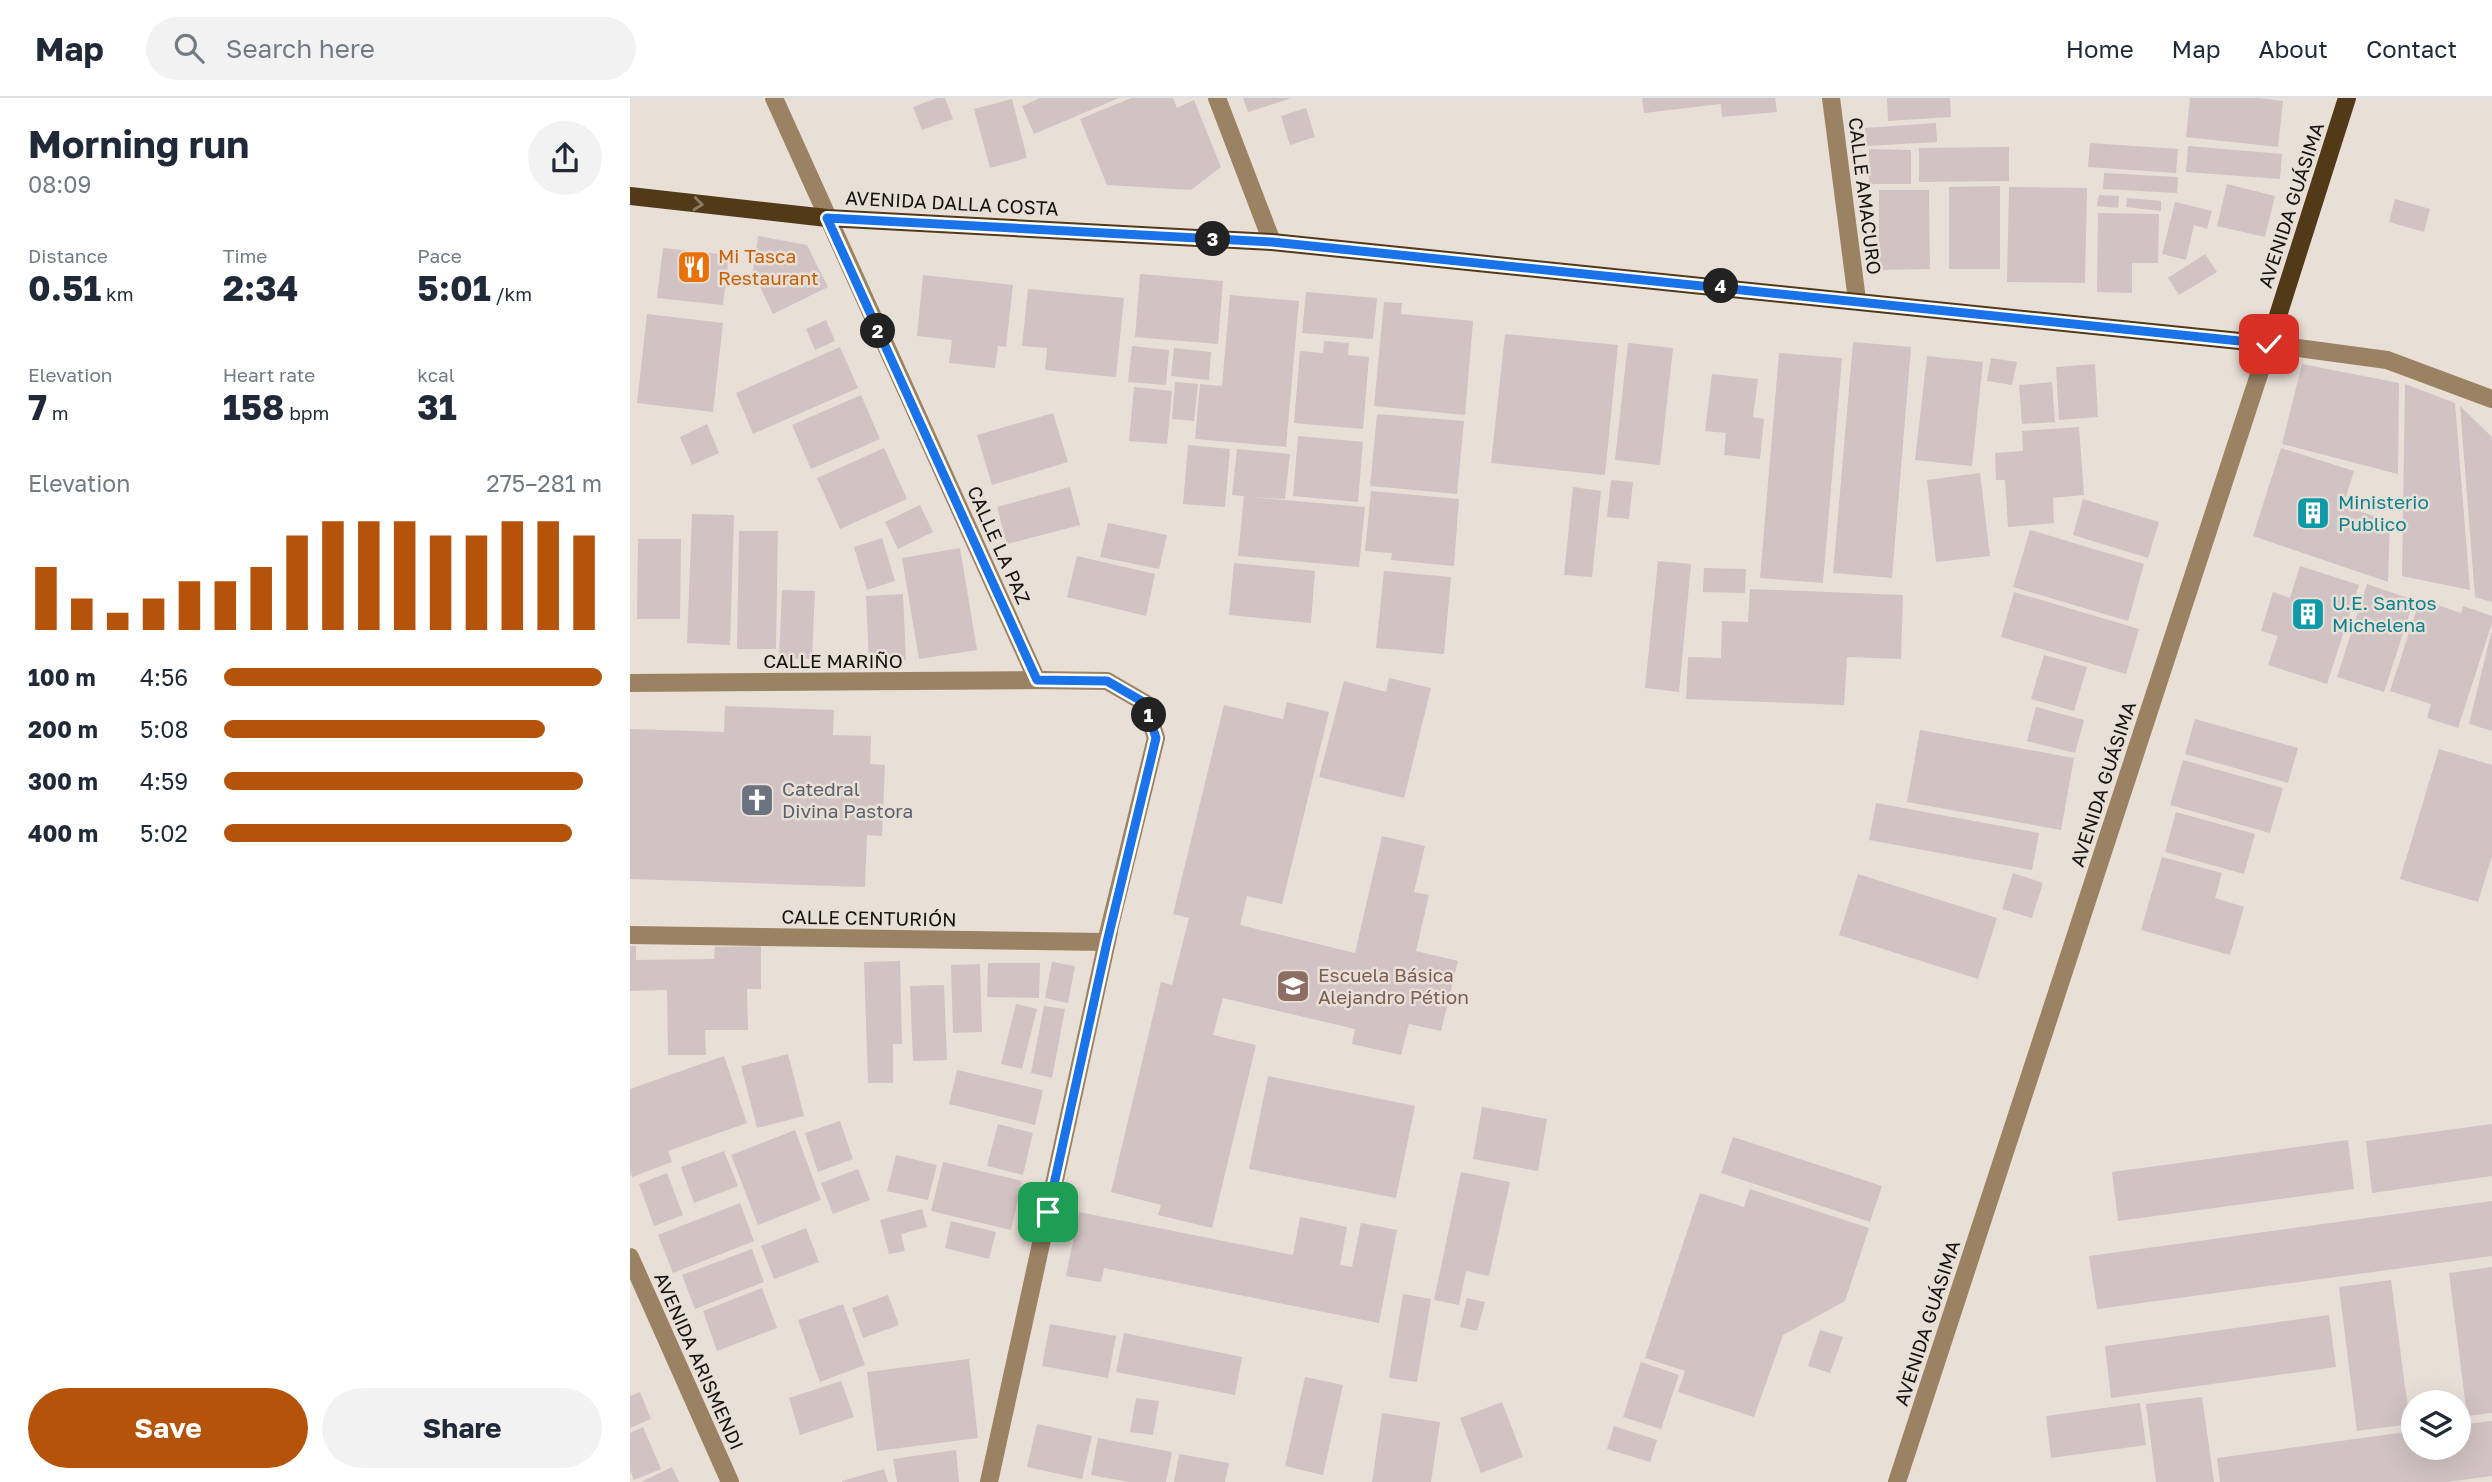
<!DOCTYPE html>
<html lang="en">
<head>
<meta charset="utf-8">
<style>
  :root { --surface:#fff; --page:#f2f2f3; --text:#1f2937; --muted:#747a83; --line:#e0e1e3; --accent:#b45309 }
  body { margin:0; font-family:"Golos Text",sans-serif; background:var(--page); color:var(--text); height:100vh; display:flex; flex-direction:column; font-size:26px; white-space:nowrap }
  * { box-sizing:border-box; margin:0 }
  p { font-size:23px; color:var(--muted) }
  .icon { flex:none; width:38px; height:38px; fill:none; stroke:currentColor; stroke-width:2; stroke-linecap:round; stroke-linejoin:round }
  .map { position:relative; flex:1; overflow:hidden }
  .side { display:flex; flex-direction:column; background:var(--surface); width:630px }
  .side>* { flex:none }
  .buttons { position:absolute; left:1771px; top:1292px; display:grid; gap:14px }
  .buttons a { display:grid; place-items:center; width:70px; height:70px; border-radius:50%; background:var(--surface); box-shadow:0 7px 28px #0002; font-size:35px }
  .pin { position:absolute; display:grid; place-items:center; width:60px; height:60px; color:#fff; margin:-30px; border-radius:14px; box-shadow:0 4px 10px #0006 }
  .km { position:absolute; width:35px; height:35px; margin:-18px; border-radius:50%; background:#222; color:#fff; font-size:19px; line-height:35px; text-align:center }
  .round { display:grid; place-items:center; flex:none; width:74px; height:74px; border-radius:37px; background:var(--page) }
  .head { display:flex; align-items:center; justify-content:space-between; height:119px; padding:0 28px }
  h1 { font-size:38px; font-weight:700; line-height:52px }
  .metrics { display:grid; grid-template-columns:repeat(3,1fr); gap:10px; height:119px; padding:7px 28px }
  .metrics div { display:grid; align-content:center }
  .metrics b { font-size:35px; font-weight:700 }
  .metrics small { font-size:19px; font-weight:400 }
  .metrics p { font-size:19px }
  .chart { height:196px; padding:14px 28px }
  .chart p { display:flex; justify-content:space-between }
  .chart svg { width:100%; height:126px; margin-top:7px; stroke:var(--accent); stroke-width:6 }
  .button { display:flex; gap:14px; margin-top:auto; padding:14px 28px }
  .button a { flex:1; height:80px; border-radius:42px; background:var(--accent); color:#fff; font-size:28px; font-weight:700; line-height:80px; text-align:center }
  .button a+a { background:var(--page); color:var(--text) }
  ul { padding:0 28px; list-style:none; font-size:23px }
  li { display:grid; grid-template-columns:112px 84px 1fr; align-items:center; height:52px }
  li i { height:18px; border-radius:9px; background:var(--accent) }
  header { display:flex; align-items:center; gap:42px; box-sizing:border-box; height:98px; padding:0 35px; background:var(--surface); border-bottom:2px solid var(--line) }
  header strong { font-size:33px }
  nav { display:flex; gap:38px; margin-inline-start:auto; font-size:24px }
  .search { width:490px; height:63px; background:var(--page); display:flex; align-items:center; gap:18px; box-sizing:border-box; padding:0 24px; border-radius:38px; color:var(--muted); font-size:26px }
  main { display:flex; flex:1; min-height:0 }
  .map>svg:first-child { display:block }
  .building { fill:#d1c3c3 }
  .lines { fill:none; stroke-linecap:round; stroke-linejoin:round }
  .minor { stroke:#9b8263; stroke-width:18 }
  .major { stroke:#523917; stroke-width:18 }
  .oneway { stroke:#8e7b64 }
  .route-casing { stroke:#fff; stroke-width:14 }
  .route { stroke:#1a73e8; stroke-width:9 }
  .labels { text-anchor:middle; stroke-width:5; stroke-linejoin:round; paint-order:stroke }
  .street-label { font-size:19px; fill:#161310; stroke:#e8dfd7 }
  .food-label { font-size:19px; fill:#c56008; stroke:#e8dfd7; text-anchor:start }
  .culture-label { font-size:19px; fill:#0d838f; stroke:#e8dfd7; text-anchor:start }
  .worship-label { font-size:19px; fill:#5b616d; stroke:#e8dfd7; text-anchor:start }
  .education-label { font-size:19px; fill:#785e54; stroke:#e8dfd7; text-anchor:start }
</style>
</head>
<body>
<header>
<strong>Map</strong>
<div class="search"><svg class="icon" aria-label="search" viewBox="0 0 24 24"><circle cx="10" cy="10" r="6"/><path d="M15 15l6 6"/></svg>Search here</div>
<nav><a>Home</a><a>Map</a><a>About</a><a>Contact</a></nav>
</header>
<main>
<section class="side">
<div class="head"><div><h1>Morning run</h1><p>08:09</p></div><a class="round"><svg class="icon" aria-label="share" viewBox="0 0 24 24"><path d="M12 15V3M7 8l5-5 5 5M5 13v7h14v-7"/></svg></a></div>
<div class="metrics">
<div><p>Distance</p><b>0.51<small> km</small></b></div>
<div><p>Time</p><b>2:34</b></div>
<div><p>Pace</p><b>5:01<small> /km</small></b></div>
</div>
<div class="metrics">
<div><p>Elevation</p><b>7<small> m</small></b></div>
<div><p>Heart rate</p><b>158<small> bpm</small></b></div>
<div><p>kcal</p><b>31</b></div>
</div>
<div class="chart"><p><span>Elevation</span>275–281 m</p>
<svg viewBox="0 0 160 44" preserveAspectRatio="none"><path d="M5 44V22M15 44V33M25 44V38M35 44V33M45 44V27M55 44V27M65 44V22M75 44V11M85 44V6M95 44V6M105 44V6M115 44V11M125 44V11M135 44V6M145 44V6M155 44V11"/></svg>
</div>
<ul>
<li><b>100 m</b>4:56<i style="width:100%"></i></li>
<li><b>200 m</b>5:08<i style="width:85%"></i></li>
<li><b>300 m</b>4:59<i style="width:95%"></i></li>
<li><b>400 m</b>5:02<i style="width:92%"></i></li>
</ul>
<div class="button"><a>Save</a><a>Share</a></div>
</section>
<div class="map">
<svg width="1862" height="1384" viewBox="0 0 1862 1384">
  <rect width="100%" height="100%" fill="#e8dfd7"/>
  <g class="building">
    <polygon points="307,0 315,0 323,21 292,32 283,9"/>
    <polygon points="410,0 489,0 404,36 392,8"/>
    <polygon points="501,0 543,0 547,10 564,2 591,69 561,92 477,87 450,21"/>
    <polygon points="613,0 659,0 659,1 618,14"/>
    <polygon points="1012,0 1145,0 1147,14 1092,19 1091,6 1014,15"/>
    <polygon points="1257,0 1320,0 1321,19 1258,23"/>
    <polygon points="1560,0 1629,0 1653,3 1648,49 1556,39"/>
    <polygon points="382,1 397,60 360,70 344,11"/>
    <polygon points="676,10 685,39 660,47 651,18"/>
    <polygon points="1306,25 1307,44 1237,48 1235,30"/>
    <polygon points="1460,45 1548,51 1546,75 1458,69"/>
    <polygon points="1558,48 1652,56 1650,81 1556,74"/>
    <polygon points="1379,49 1379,83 1289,84 1289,50"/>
    <polygon points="1239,51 1281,52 1281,86 1239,86"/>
    <polygon points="1474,75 1548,79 1547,95 1473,91"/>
    <polygon points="1597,86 1645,98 1635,139 1587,128"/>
    <polygon points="1370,88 1370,171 1319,171 1319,89"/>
    <polygon points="1379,89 1457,90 1455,185 1377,184"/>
    <polygon points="1249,92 1299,92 1300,171 1249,172"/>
    <polygon points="1469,97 1489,98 1488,110 1467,108"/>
    <polygon points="1497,100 1531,103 1531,113 1496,109"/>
    <polygon points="1765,101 1800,111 1794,134 1759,124"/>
    <polygon points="1545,104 1582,113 1577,131 1564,127 1556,162 1532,156"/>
    <polygon points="1468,115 1529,116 1528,165 1502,165 1502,195 1467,194"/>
    <polygon points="128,138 177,147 198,189 143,216 123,174"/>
    <polygon points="33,150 99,157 93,207 27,200"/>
    <polygon points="1575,156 1587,174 1549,197 1538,180"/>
    <polygon points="510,176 593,183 588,246 505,239"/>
    <polygon points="293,177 383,187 376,249 368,248 365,270 319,265 322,242 287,238"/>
    <polygon points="398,191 494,200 486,279 415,272 417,250 392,248"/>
    <polygon points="676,194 747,200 743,241 672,235"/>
    <polygon points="600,197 669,203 656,349 565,341 570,286 592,288"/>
    <polygon points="754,204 772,205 771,216 843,223 835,317 744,308"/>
    <polygon points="17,216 93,225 83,314 7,305"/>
    <polygon points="196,222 205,243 185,252 176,231"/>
    <polygon points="875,236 988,247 975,377 861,365"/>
    <polygon points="694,243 719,245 718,257 739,259 733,331 664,325 670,253 693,255"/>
    <polygon points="1223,244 1281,249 1262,480 1203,475"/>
    <polygon points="998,245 1043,250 1030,367 985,362"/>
    <polygon points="502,248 539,252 536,287 498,284"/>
    <polygon points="210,249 228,290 123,336 106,295"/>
    <polygon points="544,250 581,254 579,282 541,278"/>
    <polygon points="1149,255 1212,260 1193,485 1130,480"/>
    <polygon points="1297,258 1353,264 1342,368 1285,362"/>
    <polygon points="1361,260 1387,264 1382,287 1357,283"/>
    <polygon points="1465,266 1468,319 1429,322 1426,269"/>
    <polygon points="1672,266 1769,285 1768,376 1652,346"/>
    <polygon points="1082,276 1128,281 1123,319 1134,321 1130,361 1094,357 1096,335 1075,333"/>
    <polygon points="545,284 568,286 564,323 542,321"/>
    <polygon points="1422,284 1425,324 1392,326 1389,287"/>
    <polygon points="1775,286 1825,305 1840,492 1772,478"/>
    <polygon points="504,289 542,293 537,346 499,343"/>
    <polygon points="231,297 250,341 181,371 162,327"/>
    <polygon points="1830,308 1862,339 1862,504 1845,499"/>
    <polygon points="423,315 438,364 362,387 347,337"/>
    <polygon points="747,316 834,323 827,396 740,388"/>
    <polygon points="77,326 89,355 62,367 50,339"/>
    <polygon points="1449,329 1454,397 1423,400 1424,425 1378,429 1375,382 1366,382 1365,355 1393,353 1392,333"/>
    <polygon points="668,338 733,344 728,404 663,398"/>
    <polygon points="558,347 600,351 595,409 553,406"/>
    <polygon points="254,350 277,401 210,431 187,380"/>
    <polygon points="1651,350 1724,373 1713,408 1760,423 1758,484 1623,438"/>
    <polygon points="607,351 660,356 655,401 620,399 735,409 729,469 608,458 614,398 602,397"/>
    <polygon points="1350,375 1360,458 1306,464 1297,382"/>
    <polygon points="981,382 1003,384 999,421 977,419"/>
    <polygon points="440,389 450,427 377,446 367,409"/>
    <polygon points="943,389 971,393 962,479 934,477"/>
    <polygon points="741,393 829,401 824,468 761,462 762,455 735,453"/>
    <polygon points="1453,401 1529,424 1518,460 1443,437"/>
    <polygon points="290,407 303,434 268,451 255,424"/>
    <polygon points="62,416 104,417 100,547 57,545"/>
    <polygon points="478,425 537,437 529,471 470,459"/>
    <polygon points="1400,432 1514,466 1498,523 1383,489"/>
    <polygon points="109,433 148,433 146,551 107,551"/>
    <polygon points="252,440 265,483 237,492 224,449"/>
    <polygon points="8,441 51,441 50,521 7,521"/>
    <polygon points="330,450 347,552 289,561 272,460"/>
    <polygon points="447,458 525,476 516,518 437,499"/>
    <polygon points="1028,463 1061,466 1049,594 1015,590"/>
    <polygon points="604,465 685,473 681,525 599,517"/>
    <polygon points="1670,468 1729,487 1697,586 1638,567 1648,538 1631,533 1643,494 1660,500"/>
    <polygon points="1074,470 1116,471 1115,495 1073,494"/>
    <polygon points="754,473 821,479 814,556 746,550"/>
    <polygon points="1737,486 1784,502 1754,594 1707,579"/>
    <polygon points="1120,491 1273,497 1271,561 1217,559 1214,607 1056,601 1058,559 1091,560 1092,523 1118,524"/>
    <polygon points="152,492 185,493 182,561 149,560"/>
    <polygon points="1384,494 1509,531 1496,576 1371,539"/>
    <polygon points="273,496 276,562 239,564 236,498"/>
    <polygon points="1790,501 1831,515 1833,508 1862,518 1862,525 1828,630 1797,620 1801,606 1760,593"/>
    <polygon points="1861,535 1862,535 1862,633 1839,626"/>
    <polygon points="1414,557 1457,569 1444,613 1401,601"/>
    <polygon points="759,580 801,590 774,700 689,679 714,583 756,594"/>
    <polygon points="657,604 699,614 652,806 617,798 610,827 725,855 752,738 795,748 784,794 799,797 786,853 828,863 811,933 779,926 771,957 722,946 725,931 593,900 583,937 626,947 582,1130 528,1117 531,1107 481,1094 531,884 542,887 559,820 543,816 594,607 653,621"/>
    <polygon points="95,608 204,612 203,637 241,638 240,666 255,667 252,738 237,737 235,789 0,781 0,631 94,634"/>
    <polygon points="1406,609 1454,622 1445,655 1397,643"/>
    <polygon points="1565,621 1668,650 1658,685 1555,656"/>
    <polygon points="1290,632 1444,660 1431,732 1277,704"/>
    <polygon points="1809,651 1862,667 1862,758 1848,804 1770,781"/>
    <polygon points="1553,662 1653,690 1640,735 1540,707"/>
    <polygon points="1246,705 1409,735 1402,772 1239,742"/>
    <polygon points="1546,714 1625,736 1614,776 1535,754"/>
    <polygon points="1532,759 1592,775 1585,800 1614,809 1600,857 1511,832"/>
    <polygon points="1383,775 1413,785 1402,820 1372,811"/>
    <polygon points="1228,776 1367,820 1348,881 1209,837"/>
    <polygon points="0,848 6,848 6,862 84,861 85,849 131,848 131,891 117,891 118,932 75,932 76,957 38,957 37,892 0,893"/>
    <polygon points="270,863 272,946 263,946 263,985 238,985 234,864"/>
    <polygon points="422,864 445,868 438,905 415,900"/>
    <polygon points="358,865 410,865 409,900 357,899"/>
    <polygon points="350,866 352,934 323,935 321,867"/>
    <polygon points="314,887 317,962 283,963 280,888"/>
    <polygon points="386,906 407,911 392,971 371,966"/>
    <polygon points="414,908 435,911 422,980 401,975"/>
    <polygon points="158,956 174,1018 127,1030 111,968"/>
    <polygon points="94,958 117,1025 38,1053 42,1064 2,1079 0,1073 0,991"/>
    <polygon points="327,972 413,992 405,1027 319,1006"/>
    <polygon points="638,978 785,1008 766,1100 619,1071"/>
    <polygon points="852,1009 917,1021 908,1073 843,1061"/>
    <polygon points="210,1023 223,1061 188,1074 175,1035"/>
    <polygon points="368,1026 403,1035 393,1077 357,1068"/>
    <polygon points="1862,1026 1862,1078 1742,1095 1736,1043"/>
    <polygon points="165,1032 191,1102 128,1127 101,1057"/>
    <polygon points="1103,1039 1252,1088 1240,1124 1091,1075"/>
    <polygon points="1718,1042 1724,1091 1488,1123 1482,1074"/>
    <polygon points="94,1053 108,1088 64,1105 51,1069"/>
    <polygon points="266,1057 307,1067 298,1102 257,1093"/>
    <polygon points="313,1064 392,1083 381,1132 301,1113"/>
    <polygon points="228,1071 240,1102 203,1116 191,1085"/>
    <polygon points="831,1074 880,1084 859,1178 836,1173 829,1207 804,1202"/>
    <polygon points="37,1075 53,1117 24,1128 9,1086"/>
    <polygon points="1120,1091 1239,1130 1215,1203 1153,1237 1124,1319 1048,1294 1055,1273 1015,1260 1070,1095 1114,1109"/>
    <polygon points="1862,1103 1862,1158 1467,1211 1459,1158"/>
    <polygon points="110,1105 124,1143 43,1175 28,1137"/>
    <polygon points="292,1111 297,1129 271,1136 275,1153 259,1156 250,1122"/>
    <polygon points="449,1114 663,1157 670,1119 717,1129 710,1167 722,1169 731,1125 767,1132 749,1225 474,1170 471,1184 436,1178"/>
    <polygon points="321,1123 366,1134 359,1161 315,1150"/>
    <polygon points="176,1130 189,1164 144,1181 131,1148"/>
    <polygon points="122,1151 134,1184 65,1211 52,1177"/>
    <polygon points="1862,1169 1862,1315 1837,1318 1819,1175"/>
    <polygon points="1761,1182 1780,1326 1727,1333 1709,1189"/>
    <polygon points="132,1190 147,1230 87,1253 73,1213"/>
    <polygon points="773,1196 801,1201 787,1284 759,1280"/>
    <polygon points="258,1197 269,1227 233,1240 222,1210"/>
    <polygon points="837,1200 855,1204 847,1233 830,1229"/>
    <polygon points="213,1206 235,1267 190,1284 168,1222"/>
    <polygon points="1699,1217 1706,1269 1481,1300 1475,1248"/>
    <polygon points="420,1226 486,1238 478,1280 412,1268"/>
    <polygon points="1190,1232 1213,1239 1200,1275 1178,1268"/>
    <polygon points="494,1235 612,1259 605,1297 486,1274"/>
    <polygon points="339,1261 348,1340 247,1353 237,1274"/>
    <polygon points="1011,1264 1049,1277 1031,1331 993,1319"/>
    <polygon points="675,1279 713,1287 693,1377 655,1368"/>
    <polygon points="211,1283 224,1319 170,1337 159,1300"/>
    <polygon points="10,1294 21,1321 0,1330 0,1298"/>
    <polygon points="1572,1299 1584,1384 1526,1384 1516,1306"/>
    <polygon points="506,1300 529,1303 523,1337 500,1334"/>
    <polygon points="872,1304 893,1359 851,1375 830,1320"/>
    <polygon points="1510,1305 1516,1347 1421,1360 1416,1318"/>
    <polygon points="752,1315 810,1324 801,1384 742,1384"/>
    <polygon points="1862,1323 1862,1378 1817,1384 1590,1384 1587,1360 1783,1333 1783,1349 1829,1349 1829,1327"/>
    <polygon points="407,1326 462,1338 452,1381 397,1369"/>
    <polygon points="984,1328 1027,1342 1020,1364 977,1351"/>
    <polygon points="13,1329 31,1371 4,1382 0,1372 0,1335"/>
    <polygon points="468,1340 542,1354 536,1384 498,1384 461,1377"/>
    <polygon points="326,1352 329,1384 267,1384 263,1361"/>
    <polygon points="549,1356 599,1365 595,1384 544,1384"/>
    <polygon points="42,1369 49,1384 11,1384"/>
    <polygon points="254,1371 258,1384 212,1384 212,1383"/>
  </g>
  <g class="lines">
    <g class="minor">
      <polyline points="587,0 642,144"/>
      <polyline points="1201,0 1227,202"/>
      <polyline points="0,585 417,582"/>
      <polyline points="0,837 476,844 526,640 515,605 477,583 407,582 144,0"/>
      <polyline points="0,1159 100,1384"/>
      <polyline points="359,1384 479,834"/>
      <polyline points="1267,1384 1639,246 1757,262 1862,301"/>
    </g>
    <polyline class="major" points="0,98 197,120 642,144 1639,246 1717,0"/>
  </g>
  <defs><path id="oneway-chevron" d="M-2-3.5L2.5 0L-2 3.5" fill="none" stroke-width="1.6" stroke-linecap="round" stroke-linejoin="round" transform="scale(1.75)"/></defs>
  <use class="oneway" href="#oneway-chevron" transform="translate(68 106) rotate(6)"/>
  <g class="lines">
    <g class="route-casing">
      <polyline id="route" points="418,1114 477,844 526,640 515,605 477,583 407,582 197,120 642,144 1639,246"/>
    </g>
    <use href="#route" class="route"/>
  </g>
  <defs>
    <g id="restaurant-square" transform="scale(1.75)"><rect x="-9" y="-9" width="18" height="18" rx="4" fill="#e8710a" stroke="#e8dfd7"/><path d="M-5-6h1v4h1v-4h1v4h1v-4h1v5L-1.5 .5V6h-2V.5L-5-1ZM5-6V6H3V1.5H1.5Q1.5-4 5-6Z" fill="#fff"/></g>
    <g id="building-square" transform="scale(1.75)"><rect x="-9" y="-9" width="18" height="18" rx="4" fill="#0f9aa8" stroke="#e8dfd7"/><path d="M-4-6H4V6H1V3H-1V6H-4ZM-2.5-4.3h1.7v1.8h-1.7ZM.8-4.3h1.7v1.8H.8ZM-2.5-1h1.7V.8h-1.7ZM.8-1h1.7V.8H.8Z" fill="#fff"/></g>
    <g id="church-square" transform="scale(1.75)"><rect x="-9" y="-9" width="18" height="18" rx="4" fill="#6b7280" stroke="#e8dfd7"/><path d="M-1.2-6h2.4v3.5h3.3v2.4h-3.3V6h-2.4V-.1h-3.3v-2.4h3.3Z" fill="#fff"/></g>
    <g id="school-square" transform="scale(1.75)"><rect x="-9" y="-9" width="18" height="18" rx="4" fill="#8d6e63" stroke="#e8dfd7"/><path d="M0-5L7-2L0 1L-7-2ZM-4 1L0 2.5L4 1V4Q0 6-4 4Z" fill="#fff"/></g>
  </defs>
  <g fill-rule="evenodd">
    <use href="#restaurant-square" x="64" y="169"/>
    <use href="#building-square" x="1683" y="415"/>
    <use href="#building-square" x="1678" y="516"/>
    <use href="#church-square" x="127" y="702"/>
    <use href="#school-square" x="663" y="888"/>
  </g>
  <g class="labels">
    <g class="street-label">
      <text transform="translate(1235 98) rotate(83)" y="7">CALLE AMACURO</text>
      <text transform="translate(322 105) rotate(3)" y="7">AVENIDA DALLA COSTA</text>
      <text transform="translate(1661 107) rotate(-72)" y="7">AVENIDA GUÁSIMA</text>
      <text transform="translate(369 447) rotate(66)" y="7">CALLE LA PAZ</text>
      <text x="203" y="570">CALLE MARIÑO</text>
      <text transform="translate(1473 686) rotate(-72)" y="7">AVENIDA GUÁSIMA</text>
      <text transform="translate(239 820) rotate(1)" y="7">CALLE CENTURIÓN</text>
      <text transform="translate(1297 1225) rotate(-72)" y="7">AVENIDA GUÁSIMA</text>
      <text transform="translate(69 1263) rotate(66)" y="7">AVENIDA ARISMENDI</text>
    </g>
    <g class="food-label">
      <text x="88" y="165">Mi Tasca<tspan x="88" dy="22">Restaurant</tspan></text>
    </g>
    <g class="culture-label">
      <text x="1708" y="411">Ministerio<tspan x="1708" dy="22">Publico</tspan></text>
      <text x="1702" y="512">U.E. Santos<tspan x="1702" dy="22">Michelena</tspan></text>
    </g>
    <g class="worship-label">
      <text x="152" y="698">Catedral<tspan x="152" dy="22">Divina Pastora</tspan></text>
    </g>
    <g class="education-label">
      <text x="688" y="884">Escuela Básica<tspan x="688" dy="22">Alejandro Pétion</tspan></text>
    </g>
  </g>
</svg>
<div class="buttons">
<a><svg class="icon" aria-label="layers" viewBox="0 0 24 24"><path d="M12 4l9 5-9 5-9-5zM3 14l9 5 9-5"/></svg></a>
</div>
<div class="pin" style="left:418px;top:1114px;background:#1e9e55"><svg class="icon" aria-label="arrive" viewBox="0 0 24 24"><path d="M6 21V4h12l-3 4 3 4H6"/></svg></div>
<div class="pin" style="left:1639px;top:246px;background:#d93025"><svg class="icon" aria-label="check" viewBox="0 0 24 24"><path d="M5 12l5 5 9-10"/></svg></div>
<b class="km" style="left:519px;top:617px">1</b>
<b class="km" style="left:248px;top:233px">2</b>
<b class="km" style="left:583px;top:141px">3</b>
<b class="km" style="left:1091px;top:188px">4</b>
</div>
</main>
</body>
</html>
